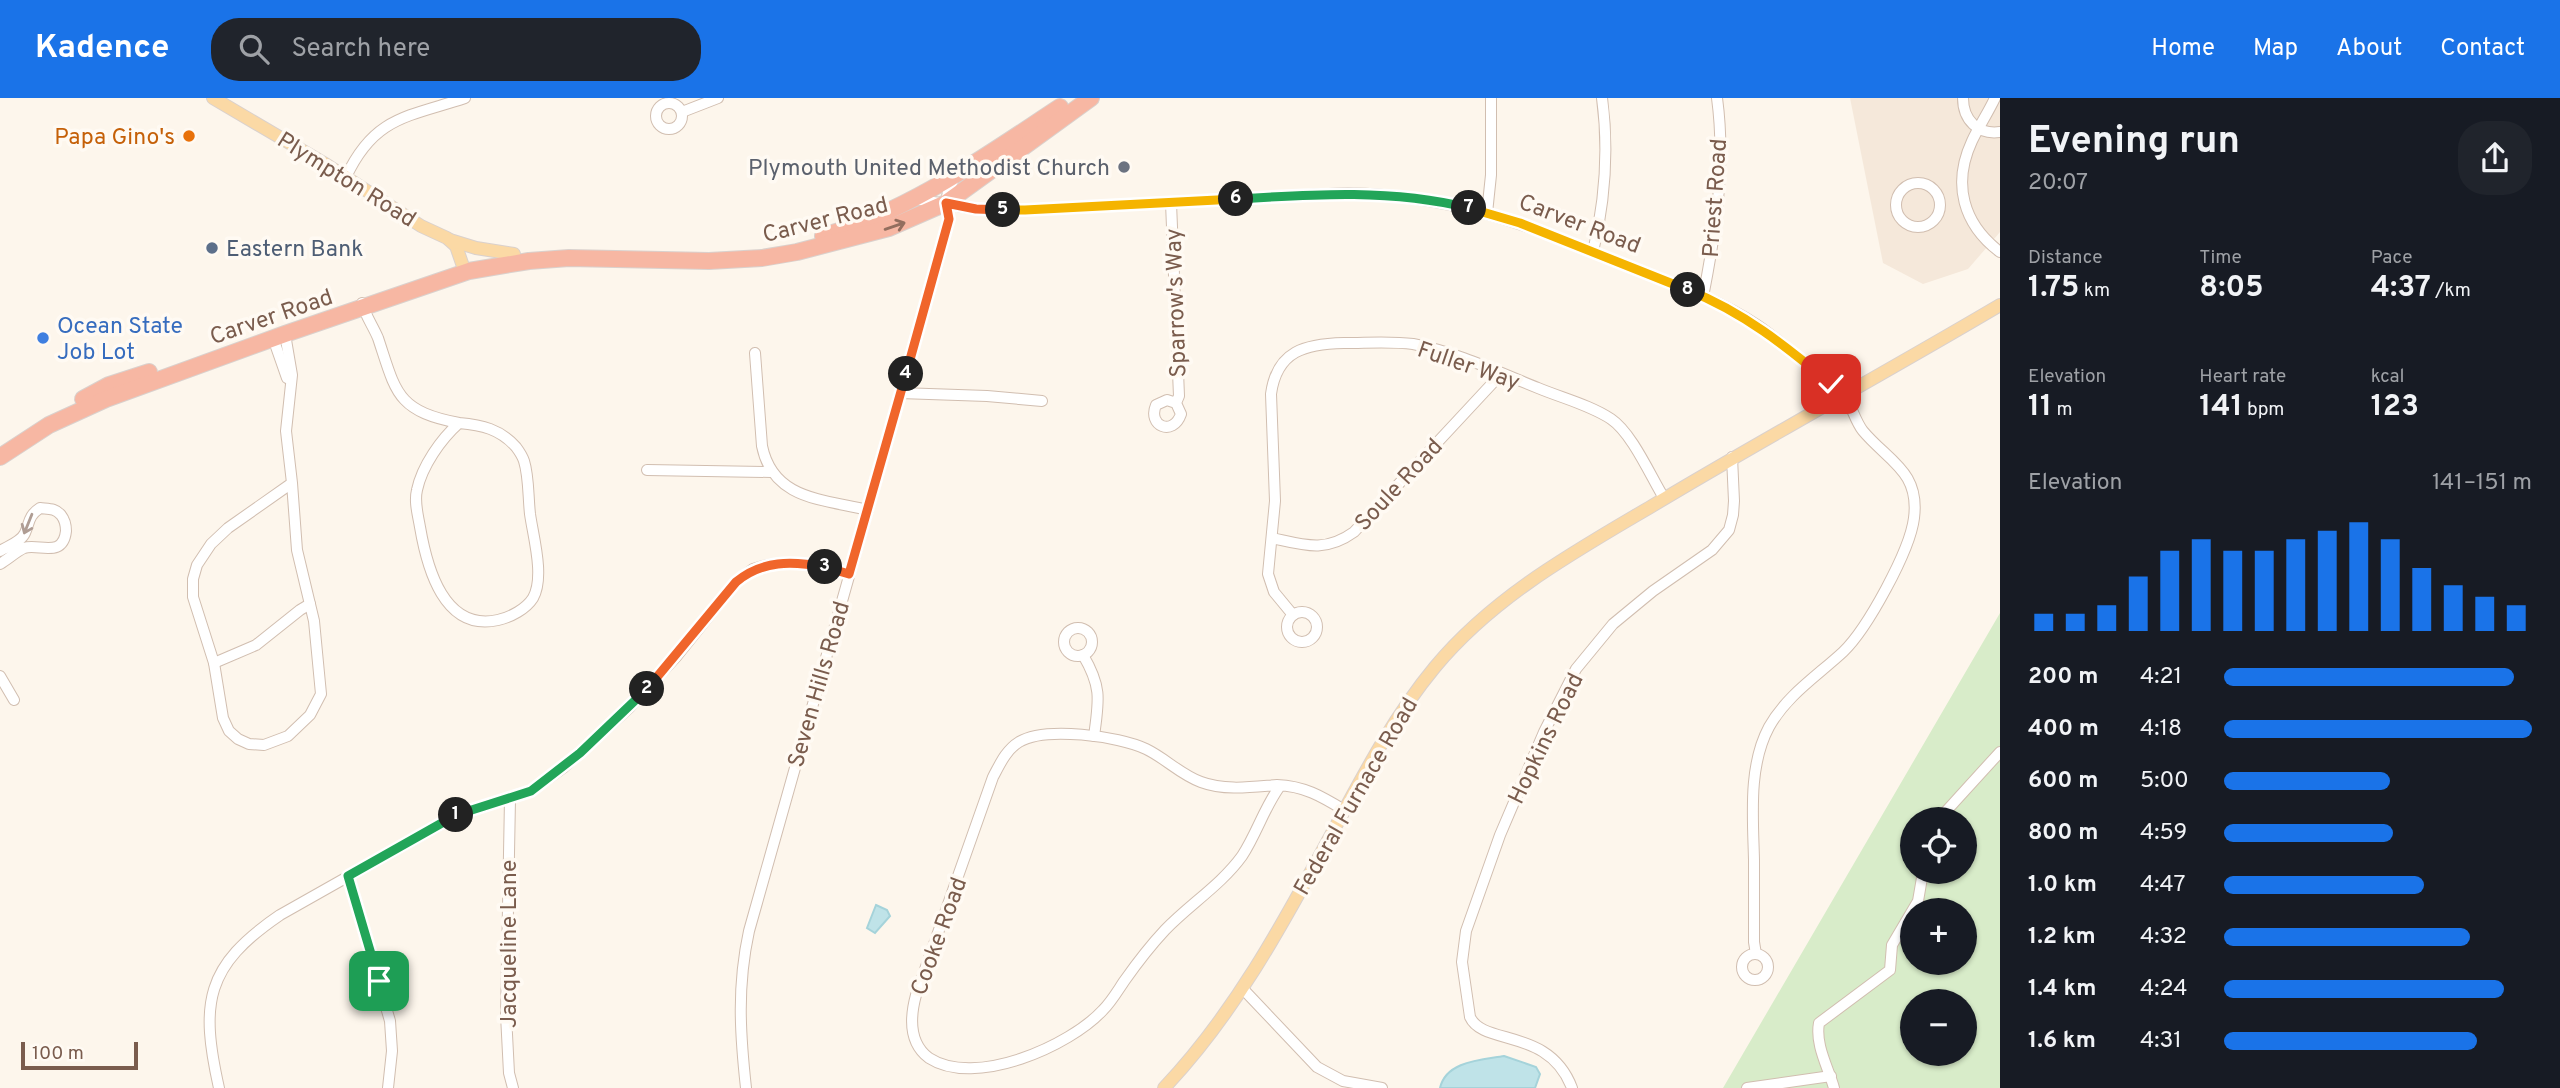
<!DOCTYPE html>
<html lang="en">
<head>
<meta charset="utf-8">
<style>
  :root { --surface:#171b24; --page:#20242c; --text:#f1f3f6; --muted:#9ea1a6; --accent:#1a73e8 }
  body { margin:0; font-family:Overpass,sans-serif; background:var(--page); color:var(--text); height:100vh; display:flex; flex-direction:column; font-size:26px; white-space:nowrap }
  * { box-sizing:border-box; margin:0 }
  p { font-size:23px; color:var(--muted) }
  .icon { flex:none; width:38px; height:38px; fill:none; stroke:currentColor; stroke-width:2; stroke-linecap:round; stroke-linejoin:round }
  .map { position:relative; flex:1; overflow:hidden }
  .drawer { display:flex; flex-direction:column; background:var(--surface); width:560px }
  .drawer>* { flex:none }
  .fabs { position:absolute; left:1900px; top:709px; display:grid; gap:14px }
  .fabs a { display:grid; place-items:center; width:77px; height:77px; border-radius:50%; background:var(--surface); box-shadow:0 2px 5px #0004; font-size:35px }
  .scale { position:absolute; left:21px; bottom:18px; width:117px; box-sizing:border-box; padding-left:7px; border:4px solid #7a5c4d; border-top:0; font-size:19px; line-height:24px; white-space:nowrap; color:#7a5c4d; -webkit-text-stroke:5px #fffaf3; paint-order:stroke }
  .pin { position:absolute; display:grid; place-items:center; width:60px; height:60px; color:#fff; margin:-30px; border-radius:14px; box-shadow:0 4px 10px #0006 }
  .km { position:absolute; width:35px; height:35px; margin:-18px; border-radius:50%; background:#222; color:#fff; font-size:19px; line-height:35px; text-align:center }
  .round { display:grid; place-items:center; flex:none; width:74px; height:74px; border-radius:28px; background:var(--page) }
  .overview { display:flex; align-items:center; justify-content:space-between; height:119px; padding:0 28px }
  h1 { font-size:38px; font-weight:700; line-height:52px }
  .metrics { display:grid; grid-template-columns:repeat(3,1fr); gap:10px; height:119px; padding:7px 28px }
  .metrics div { display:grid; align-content:center }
  .metrics b { font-size:30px; font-weight:700 }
  .metrics small { font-size:19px; font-weight:400 }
  .metrics p { font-size:19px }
  .chart { height:196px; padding:14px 28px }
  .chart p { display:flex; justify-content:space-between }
  .chart svg { width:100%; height:126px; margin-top:7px; stroke:var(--accent); stroke-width:6 }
  ul { padding:0 28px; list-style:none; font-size:23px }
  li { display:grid; grid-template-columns:112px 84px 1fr; align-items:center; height:52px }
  li i { height:18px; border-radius:9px; background:var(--accent) }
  header { display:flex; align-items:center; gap:42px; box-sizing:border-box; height:98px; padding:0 35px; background:var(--accent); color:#fff }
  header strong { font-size:33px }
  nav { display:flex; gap:38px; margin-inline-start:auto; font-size:24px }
  .search { width:490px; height:63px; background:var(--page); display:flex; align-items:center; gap:18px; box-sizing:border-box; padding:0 24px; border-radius:28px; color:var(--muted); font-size:26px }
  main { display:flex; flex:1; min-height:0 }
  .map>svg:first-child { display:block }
  .residential { fill:#f5e8da }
  .green { fill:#d8ecc9; fill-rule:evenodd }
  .water { fill:#bfe3e8; stroke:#a5d3da; stroke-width:2 }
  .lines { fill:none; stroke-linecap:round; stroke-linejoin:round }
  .minor-casing { stroke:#d1beb0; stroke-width:12 }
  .major-casing { stroke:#dad1cd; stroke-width:14 }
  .highway-casing { stroke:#dad1cd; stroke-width:18 }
  .minor { stroke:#fff; stroke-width:10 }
  .major { stroke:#fbd9a5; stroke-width:12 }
  .highway { stroke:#f7b7a3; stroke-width:16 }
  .oneway { stroke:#936e5e }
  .oneway2 { stroke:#af9d94 }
  .split-1-casing { stroke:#fff; stroke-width:14 }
  .split-2-casing { stroke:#fff; stroke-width:14 }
  .split-3-casing { stroke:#fff; stroke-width:14 }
  .split-4-casing { stroke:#fff; stroke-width:14 }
  .split-5-casing { stroke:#fff; stroke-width:14 }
  .split-6-casing { stroke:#fff; stroke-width:14 }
  .split-7-casing { stroke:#fff; stroke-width:14 }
  .split-8-casing { stroke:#fff; stroke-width:14 }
  .split-9-casing { stroke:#fff; stroke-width:14 }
  .split-1 { stroke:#22a559; stroke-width:9 }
  .split-2 { stroke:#22a559; stroke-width:9 }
  .split-3 { stroke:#f0652b; stroke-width:9 }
  .split-4 { stroke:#f0652b; stroke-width:9 }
  .split-5 { stroke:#f0652b; stroke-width:9 }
  .split-6 { stroke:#f5b400; stroke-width:9 }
  .split-7 { stroke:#22a559; stroke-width:9 }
  .split-8 { stroke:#f5b400; stroke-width:9 }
  .split-9 { stroke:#f5b400; stroke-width:9 }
  .food-dot { fill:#e8710a; stroke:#fffaf3; stroke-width:2.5 }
  .worship-dot { fill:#6b7280; stroke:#fffaf3; stroke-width:2.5 }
  .service-dot { fill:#5c6f8a; stroke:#fffaf3; stroke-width:2.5 }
  .shop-dot { fill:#3f7fe0; stroke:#fffaf3; stroke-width:2.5 }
  .labels { text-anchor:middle; stroke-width:7; stroke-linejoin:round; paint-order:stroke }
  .food-label { font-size:23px; fill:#c56008; stroke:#fffaf3; text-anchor:end }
  .worship-label { font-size:23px; fill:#5b616d; stroke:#fffaf3; text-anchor:end }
  .street-label { font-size:23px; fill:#7a5c4d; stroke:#fffaf3 }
  .service-label { font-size:23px; fill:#4e5e75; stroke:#fffaf3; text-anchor:start }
  .shop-label { font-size:23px; fill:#366cbe; stroke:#fffaf3; text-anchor:start }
</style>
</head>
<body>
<header>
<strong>Kadence</strong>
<div class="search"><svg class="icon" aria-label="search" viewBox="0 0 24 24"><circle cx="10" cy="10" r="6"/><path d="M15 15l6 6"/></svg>Search here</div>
<nav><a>Home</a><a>Map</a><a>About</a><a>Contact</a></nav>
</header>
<main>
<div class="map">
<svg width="2000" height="990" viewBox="0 0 2000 990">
  <rect width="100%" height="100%" fill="#fdf6ec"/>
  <polygon class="residential" points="1850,0 2000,0 2000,134 1968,171 1923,186 1883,165"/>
  <path class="green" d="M2000,515V990H1723ZM1913,721H1965V774H1913ZM1913,812H1965V864H1913ZM1913,903H1965V956H1913Z"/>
  <g class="water">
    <polygon points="876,807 887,812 890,818 875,835 867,830"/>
    <path d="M1504,958L1536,969L1540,976L1535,990H1440C1446,963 1481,962 1504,958Z"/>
  </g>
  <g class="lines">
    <g class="minor-casing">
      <g id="minor">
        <path d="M1963,0C1963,22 1978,37 2000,34"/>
        <path d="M1995,0C1988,15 1979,28 1972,43C1952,86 1963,126 2000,154"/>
        <circle cx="669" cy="18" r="13"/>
        <polyline points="682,14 718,0"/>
        <path d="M346,79C374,19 407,19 465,0"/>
        <circle cx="1918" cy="107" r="22"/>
        <path d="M915,101L976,111L1025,112L1348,95C1452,98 1524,125 1618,164C1665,183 1715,199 1757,227C1775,239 1791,254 1808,267C1819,276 1835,286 1844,297C1852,308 1855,323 1863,333C1888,363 1920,373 1914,420C1910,453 1867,531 1843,554C1817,578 1787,597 1769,629C1748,668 1753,719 1754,762C1754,789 1754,816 1754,844L1756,856"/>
        <path d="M1171,105L1179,298L1176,305L1181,316C1173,339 1147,328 1156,307L1167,302L1176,305"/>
        <polyline points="1487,115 1491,77 1491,0"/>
        <path d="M1593,154C1605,103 1609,52 1602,0"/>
        <path d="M1703,199C1716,133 1726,66 1717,0"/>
        <path d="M362,205C365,217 373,228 378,240C396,294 396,313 459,325C441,341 422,368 417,392C414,404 418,417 420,429C427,470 444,534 498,522C511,519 526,511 533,500C545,479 533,438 530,416C528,398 529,379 524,363C522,357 519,353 516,349C500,331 482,327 459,325"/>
        <polyline points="285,236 292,277 286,333 292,385 297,452 314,523 321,596 310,617 288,638 264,647 249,646 238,641 229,633 223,620 214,565 193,499 193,481 197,467 211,446 228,430 292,385"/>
        <polyline points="273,240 287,280"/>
        <path d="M755,255L762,348C773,402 823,401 868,412"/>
        <polyline points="900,295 987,298 1042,303"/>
        <polyline points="647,372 771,374"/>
        <path d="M1272,440C1304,447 1325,455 1354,434L1501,276"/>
        <path d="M0,453C8,448 21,444 25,435C30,424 28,418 40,410C49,411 55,410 61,417C65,422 66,428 66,433C63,461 38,445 24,450C16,454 8,461 0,466"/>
        <circle cx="1302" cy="529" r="15"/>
        <path d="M1293,517L1274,494L1268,476L1275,403L1271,296C1277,252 1306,246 1344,245C1367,245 1391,243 1413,246C1456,254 1498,274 1538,290C1562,300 1590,307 1611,321C1632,335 1651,379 1664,400"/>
        <circle cx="1078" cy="544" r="14"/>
        <path d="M1083,557C1102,589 1099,602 1094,638"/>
        <polyline points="214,565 256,547 300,512 310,506"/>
        <polyline points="0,578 14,602"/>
        <path d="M1280,688C1264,710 1257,735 1242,758C1221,787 1190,806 1165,832C1151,847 1137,865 1125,882C1118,892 1112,903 1103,912C1070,948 975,990 929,960C909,945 910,919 916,897L993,679C1000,666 1006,652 1019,644C1045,628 1118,638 1146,651C1165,660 1181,677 1201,684C1225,693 1252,689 1277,687C1304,688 1321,698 1344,712"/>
        <polyline points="510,701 506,917 509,975 513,990"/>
        <polyline points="1939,721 2000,654"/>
        <polyline points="348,778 390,923 392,953 388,990"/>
        <circle cx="1755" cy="869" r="13"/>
        <polyline points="1243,891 1317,969 1343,983 1382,990"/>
        <path d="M219,990C200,905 205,868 280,817L457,717L531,693L563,670L630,609L676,559L736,484L753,471L767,467L797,465L827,469L849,476"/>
        <path d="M746,990C740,935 737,888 749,833L941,152L949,121L946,105L948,93L955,79"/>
        <path d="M1572,990C1549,929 1483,948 1470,919L1462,864L1466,833L1500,737L1544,634L1576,571L1613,526L1653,493L1712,452L1729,432L1733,417L1734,403L1732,359"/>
        <polyline points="1747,990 1831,978"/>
        <path d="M1834,990C1828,969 1815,947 1819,925L1890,872L1892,847L1918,803L1923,774"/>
      </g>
    </g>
    <g class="major-casing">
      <g id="major">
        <polyline points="213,0 327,67 421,128 447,140 456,148 465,174"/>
        <polyline points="450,142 476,150 514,156"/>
        <path d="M1164,990C1238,912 1287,818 1338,724C1367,670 1396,616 1435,569C1494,498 1574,454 1652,408C1767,339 1885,275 2000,207"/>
      </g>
    </g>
    <g class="highway-casing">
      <g id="highway">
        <path d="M823,138C911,112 984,59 1060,9"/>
        <polyline points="83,301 109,287 149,274"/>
        <polyline points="0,359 49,327 106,301 285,236 469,173 529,163 569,160 709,163 762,160 797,154 889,130 946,105 1091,0"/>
      </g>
    </g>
    <use href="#minor" class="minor"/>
    <use href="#major" class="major"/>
    <use href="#highway" class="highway"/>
  </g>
  <defs><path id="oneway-shaft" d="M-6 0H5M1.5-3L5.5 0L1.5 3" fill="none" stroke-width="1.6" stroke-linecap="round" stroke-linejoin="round" transform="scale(1.75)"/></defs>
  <use class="oneway" href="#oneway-shaft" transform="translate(895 128) rotate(-19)"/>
  <use class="oneway2" href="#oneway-shaft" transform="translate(28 426) rotate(112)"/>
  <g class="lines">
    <g class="split-1-casing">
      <polyline id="split-1" points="379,883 348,778 456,717"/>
    </g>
    <g class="split-2-casing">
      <polyline id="split-2" points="456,717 531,693 580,655 647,591"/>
    </g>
    <g class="split-3-casing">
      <path id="split-3" d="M647,591L736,484C762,462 792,463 825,469"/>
    </g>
    <g class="split-4-casing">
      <polyline id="split-4" points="825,469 849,476 906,276"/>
    </g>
    <g class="split-5-casing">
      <polyline id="split-5" points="906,276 949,121 946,105 976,111 1003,112"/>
    </g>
    <g class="split-6-casing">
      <polyline id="split-6" points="1003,112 1025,112 1236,101"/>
    </g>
    <g class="split-7-casing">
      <path id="split-7" d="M1236,101C1315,96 1392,91 1469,110"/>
    </g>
    <g class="split-8-casing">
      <polyline id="split-8" points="1469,110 1520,125 1688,192"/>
    </g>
    <g class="split-9-casing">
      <path id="split-9" d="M1688,192C1743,214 1786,248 1831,286"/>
    </g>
    <use href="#split-1" class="split-1"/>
    <use href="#split-2" class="split-2"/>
    <use href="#split-3" class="split-3"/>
    <use href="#split-4" class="split-4"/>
    <use href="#split-5" class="split-5"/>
    <use href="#split-6" class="split-6"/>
    <use href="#split-7" class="split-7"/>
    <use href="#split-8" class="split-8"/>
    <use href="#split-9" class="split-9"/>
  </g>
  <circle class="food-dot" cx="189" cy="38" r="7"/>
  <circle class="worship-dot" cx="1124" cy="69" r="7"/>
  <circle class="service-dot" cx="212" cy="150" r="7"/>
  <circle class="shop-dot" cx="43" cy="240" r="7"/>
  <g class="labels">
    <g class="food-label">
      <text x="175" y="46">Papa Gino's</text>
    </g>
    <g class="worship-label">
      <text x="1110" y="77">Plymouth United Methodist Church</text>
    </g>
    <g class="street-label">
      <text transform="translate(347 81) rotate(32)" y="8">Plympton Road</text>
      <text transform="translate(1714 100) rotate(-86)" y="8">Priest Road</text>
      <text transform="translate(825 121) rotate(-14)" y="8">Carver Road</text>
      <text transform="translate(1580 125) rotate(21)" y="8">Carver Road</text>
      <text transform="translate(1175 205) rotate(-92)" y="8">Sparrow's Way</text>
      <text transform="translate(271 218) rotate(-19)" y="8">Carver Road</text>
      <text transform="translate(1469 267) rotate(19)" y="8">Fuller Way</text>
      <text transform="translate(1398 386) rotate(-47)" y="8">Soule Road</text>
      <text transform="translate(818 586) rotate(-74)" y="8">Seven Hills Road</text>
      <text transform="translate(1545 640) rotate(-64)" y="8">Hopkins Road</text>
      <text transform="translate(1355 698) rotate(-60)" y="8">Federal Furnace Road</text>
      <text transform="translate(938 838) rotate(-70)" y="8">Cooke Road</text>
      <text transform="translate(508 846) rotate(-90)" y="8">Jacqueline Lane</text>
    </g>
    <g class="service-label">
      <text x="226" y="158">Eastern Bank</text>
    </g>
    <g class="shop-label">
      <text x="57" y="235">Ocean State<tspan x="57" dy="26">Job Lot</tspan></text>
    </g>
  </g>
</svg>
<div class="fabs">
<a><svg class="icon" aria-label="locate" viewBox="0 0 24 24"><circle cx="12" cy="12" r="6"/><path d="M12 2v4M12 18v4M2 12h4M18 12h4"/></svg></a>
<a>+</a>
<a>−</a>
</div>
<div class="scale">100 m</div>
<div class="pin" style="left:379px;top:883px;background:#1e9e55"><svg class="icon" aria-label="arrive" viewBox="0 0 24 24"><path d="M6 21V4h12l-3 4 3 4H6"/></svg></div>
<div class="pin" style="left:1831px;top:286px;background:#d93025"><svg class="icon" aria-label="check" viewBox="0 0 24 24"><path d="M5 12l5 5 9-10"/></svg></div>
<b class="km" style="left:456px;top:717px">1</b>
<b class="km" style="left:647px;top:591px">2</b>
<b class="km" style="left:825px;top:469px">3</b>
<b class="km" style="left:906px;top:276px">4</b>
<b class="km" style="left:1003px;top:112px">5</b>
<b class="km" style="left:1236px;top:101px">6</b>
<b class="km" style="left:1469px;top:110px">7</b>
<b class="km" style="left:1688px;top:192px">8</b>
</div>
<section class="drawer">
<div class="overview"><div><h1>Evening run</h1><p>20:07</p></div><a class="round"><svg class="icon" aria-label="share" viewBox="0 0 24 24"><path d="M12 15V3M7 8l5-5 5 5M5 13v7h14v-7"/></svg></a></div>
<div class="metrics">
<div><p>Distance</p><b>1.75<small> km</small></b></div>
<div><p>Time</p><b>8:05</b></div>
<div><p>Pace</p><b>4:37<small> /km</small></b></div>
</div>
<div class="metrics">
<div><p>Elevation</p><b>11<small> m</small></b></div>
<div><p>Heart rate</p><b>141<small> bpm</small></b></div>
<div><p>kcal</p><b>123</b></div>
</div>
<div class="chart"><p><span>Elevation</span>141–151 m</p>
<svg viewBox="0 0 160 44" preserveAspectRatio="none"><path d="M5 44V38M15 44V38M25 44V35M35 44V25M45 44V16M55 44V12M65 44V16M75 44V16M85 44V12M95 44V9M105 44V6M115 44V12M125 44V22M135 44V28M145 44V32M155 44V35"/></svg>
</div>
<ul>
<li><b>200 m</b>4:21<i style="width:94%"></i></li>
<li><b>400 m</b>4:18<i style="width:100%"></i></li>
<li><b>600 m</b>5:00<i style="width:54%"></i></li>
<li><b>800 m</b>4:59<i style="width:55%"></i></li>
<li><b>1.0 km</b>4:47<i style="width:65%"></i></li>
<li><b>1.2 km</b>4:32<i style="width:80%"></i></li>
<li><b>1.4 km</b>4:24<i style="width:91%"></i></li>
<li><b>1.6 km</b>4:31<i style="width:82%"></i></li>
</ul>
</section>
</main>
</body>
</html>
